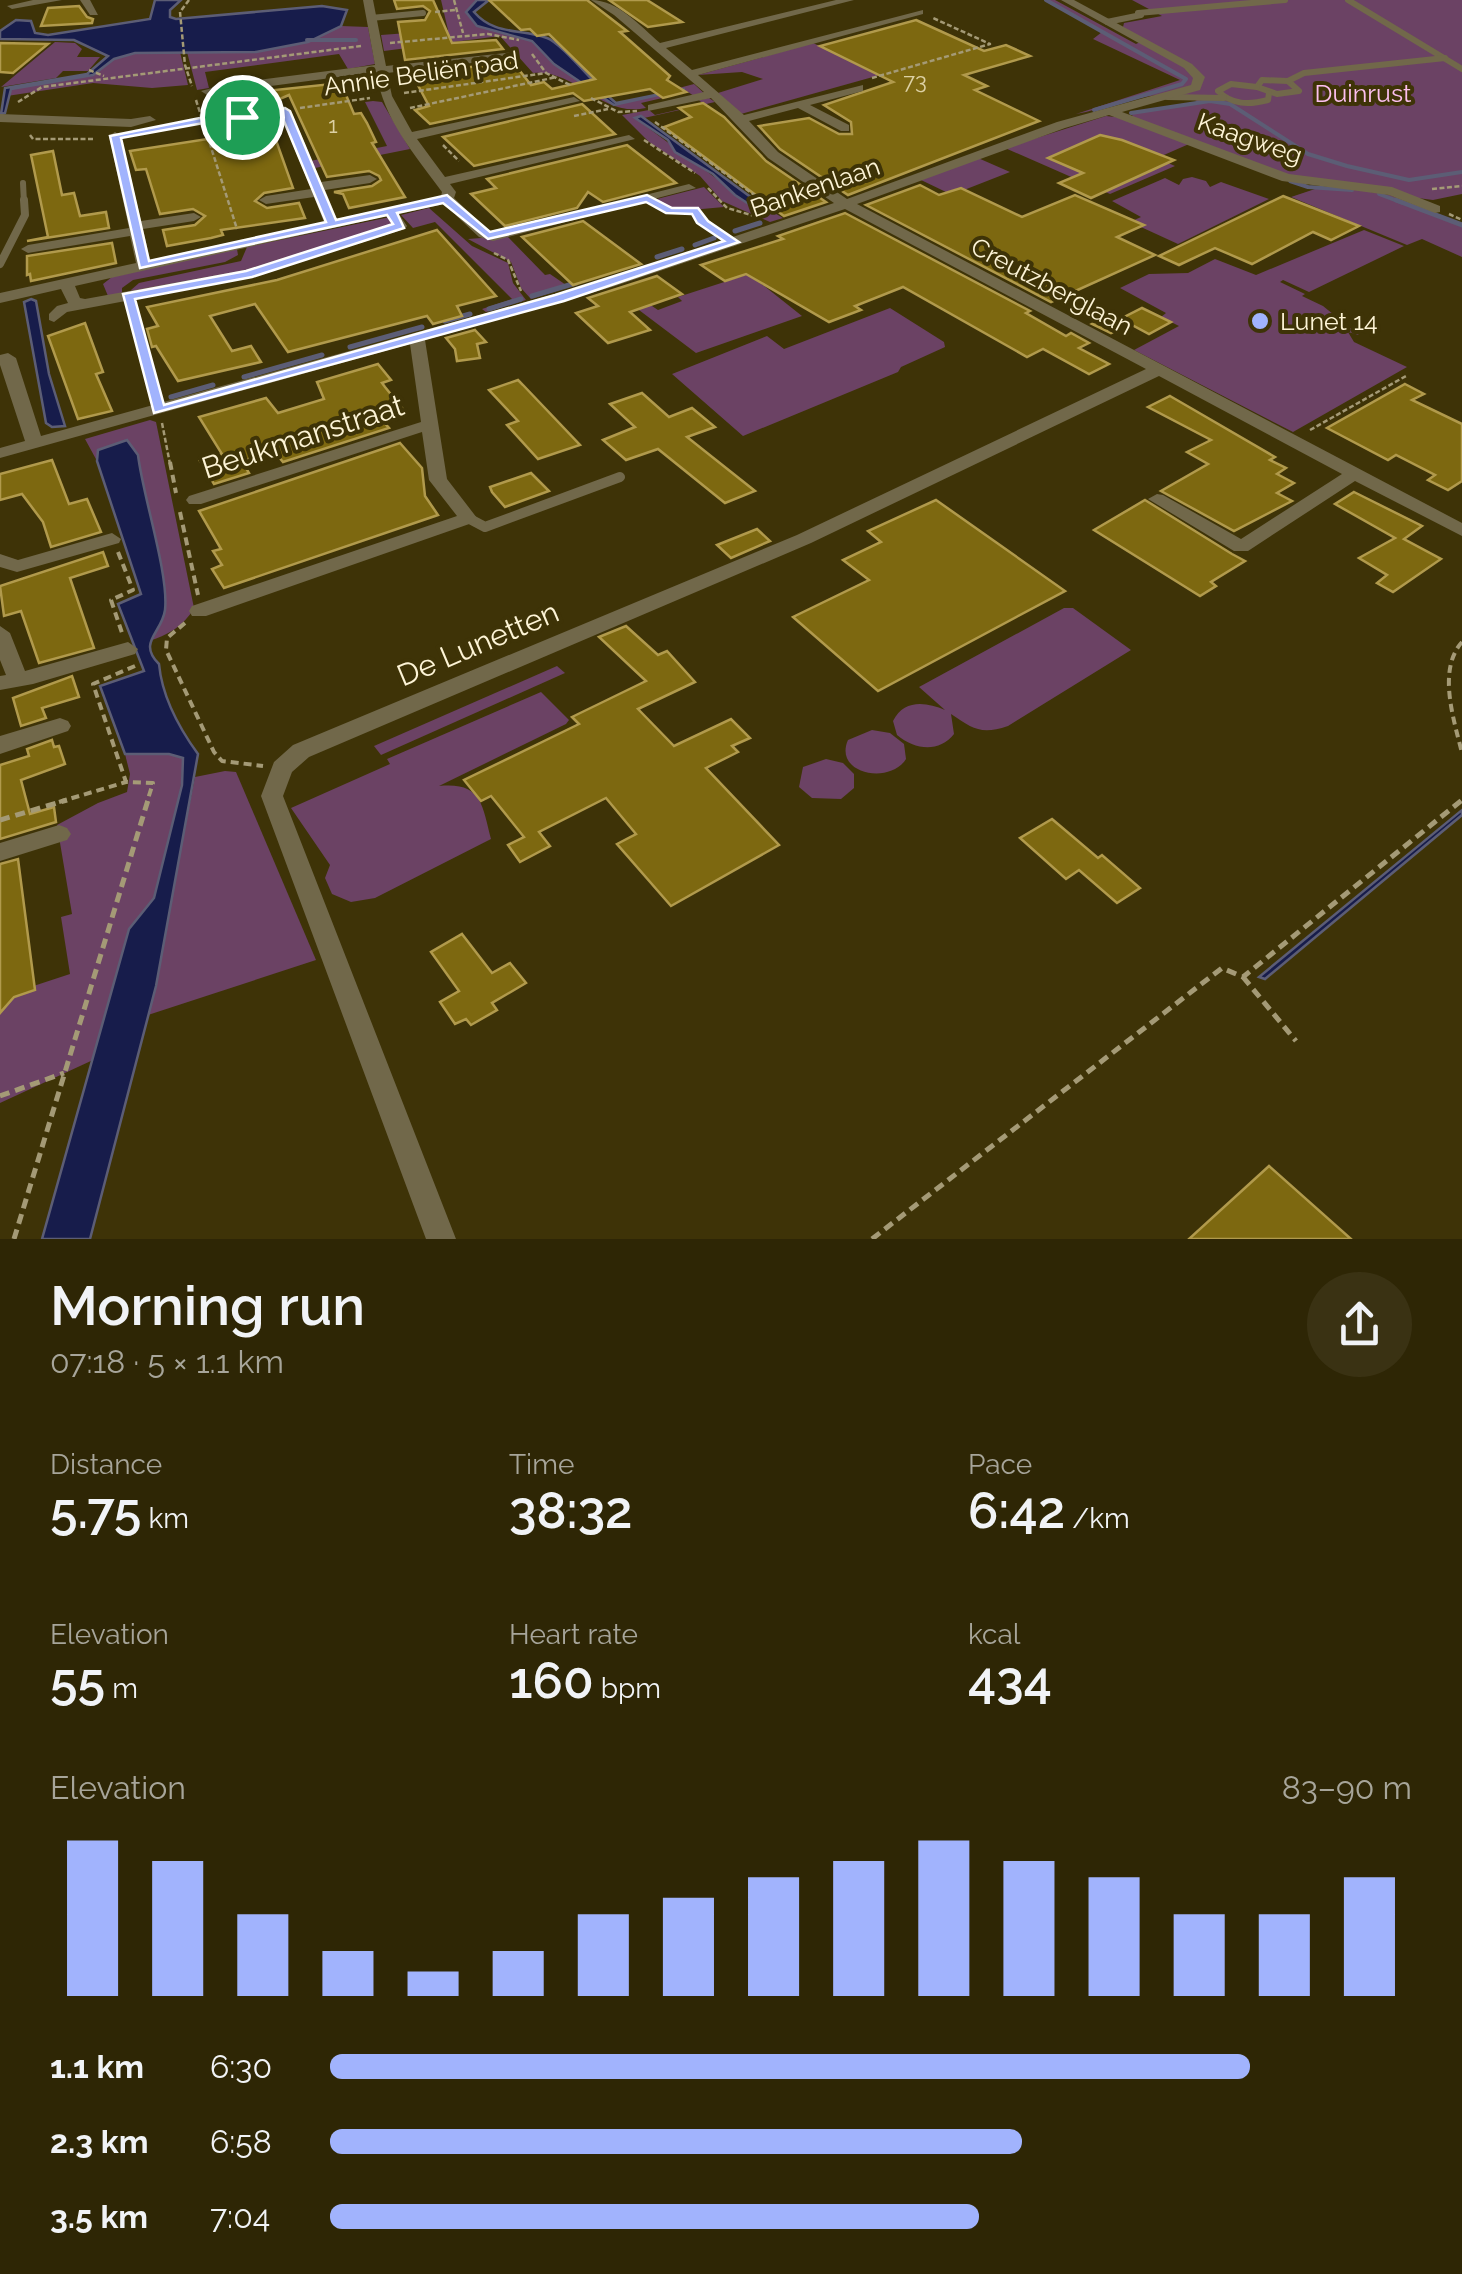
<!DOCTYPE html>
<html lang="en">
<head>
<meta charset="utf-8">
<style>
  :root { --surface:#2e2605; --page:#3a3213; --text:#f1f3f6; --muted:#a7a59a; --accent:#a1b3fd }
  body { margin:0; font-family:Raleway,sans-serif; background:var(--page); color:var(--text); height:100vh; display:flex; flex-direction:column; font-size:38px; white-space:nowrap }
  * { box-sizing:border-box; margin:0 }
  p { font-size:32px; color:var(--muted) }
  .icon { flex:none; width:55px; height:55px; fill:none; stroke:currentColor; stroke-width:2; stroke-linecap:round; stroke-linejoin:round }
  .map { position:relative; height:1239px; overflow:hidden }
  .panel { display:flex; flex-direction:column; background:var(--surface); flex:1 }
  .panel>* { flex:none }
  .pin { position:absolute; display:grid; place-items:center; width:85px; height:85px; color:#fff; margin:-42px; border:5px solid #fff; border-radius:50%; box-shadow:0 2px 10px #0007 }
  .round { display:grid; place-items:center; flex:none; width:105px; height:105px; border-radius:52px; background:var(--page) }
  .overview { display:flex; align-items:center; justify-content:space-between; height:170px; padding:0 50px }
  h1 { font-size:55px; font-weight:600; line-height:75px }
  .figures { display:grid; grid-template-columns:repeat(3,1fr); gap:15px; height:170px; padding:10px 50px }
  .figures div { display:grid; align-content:center }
  .figures b { font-size:50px; font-weight:600 }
  .figures small { font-size:28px; font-weight:400 }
  .figures p { font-size:28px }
  .chart { height:280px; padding:20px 50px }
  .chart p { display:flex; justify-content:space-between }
  .chart svg { width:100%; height:180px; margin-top:10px; stroke:var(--accent); stroke-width:6 }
  ul { padding:0 50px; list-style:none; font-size:32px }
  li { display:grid; grid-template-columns:160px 120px 1fr; align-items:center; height:75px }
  li i { height:25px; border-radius:12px; background:var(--accent) }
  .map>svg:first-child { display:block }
  .green { fill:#6b4264 }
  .water { fill:#171c4b; stroke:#5c5d75; stroke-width:2.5 }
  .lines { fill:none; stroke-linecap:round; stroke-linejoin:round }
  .stream-far1 { stroke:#5c5d75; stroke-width:4 }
  .stream { stroke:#5c5d75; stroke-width:5 }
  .building { fill:#7d6810; stroke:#b19a4c; stroke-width:2.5 }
  .path-far2 { stroke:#a49a76; stroke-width:2.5; stroke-dasharray:5 2.5; stroke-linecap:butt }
  .path-far1 { stroke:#a49a76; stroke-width:4; stroke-dasharray:8 5; stroke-linecap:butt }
  .path { stroke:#a49a76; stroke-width:5; stroke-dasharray:10 6; stroke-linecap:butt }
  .lane-far2 { stroke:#71684a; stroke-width:6 }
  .lane-far1 { stroke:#71684a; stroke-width:8 }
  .lane { stroke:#71684a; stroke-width:10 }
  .street { fill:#71684a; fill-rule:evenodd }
  .route { fill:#a1b3fd; stroke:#fff; stroke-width:2.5; fill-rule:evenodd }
  .poi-dot { fill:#a1b3fd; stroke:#3e3307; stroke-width:4 }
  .labels { text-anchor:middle; stroke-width:8; stroke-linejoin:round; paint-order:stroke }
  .far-number-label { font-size:22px; fill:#ddd1a4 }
  .far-street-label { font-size:25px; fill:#fdf4d6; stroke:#3e3307 }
  .far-park-label { font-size:25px; fill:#fdc0f0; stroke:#3e3307 }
  .far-poi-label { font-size:25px; fill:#fdf4d6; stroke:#3e3307; text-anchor:start }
  .street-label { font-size:30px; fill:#fdf4d6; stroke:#3e3307 }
</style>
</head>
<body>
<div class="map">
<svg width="1462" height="1239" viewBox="0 0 1462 1239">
  <rect width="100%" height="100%" fill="#3e3307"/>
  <g class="green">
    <path d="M441,0H477L466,12L477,26L532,41L554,64L614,105L694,84L705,94L694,96L688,92L641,103L646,108C600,118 577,69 533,73L500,36L384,51L381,35L448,30Z"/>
    <path d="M1044,0H1055L1136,44L1144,40L1123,27L1124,23L1162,16L1132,0H1462V194L1433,200L1364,191L1390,195L1462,225V257L1422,239L1407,245L1291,197L1321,187H1342L1298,183L1249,168L1240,158L1189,144L1157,158L1175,166L1110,194L1005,148L1106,116L1133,119L1132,114L1200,103C1167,81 1112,108 1076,114L1180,80L1093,39L1102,32Z"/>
    <path d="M341,26L368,27L375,64L348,69L339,54L205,72L209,88L197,90L187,52C241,53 292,52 341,26Z"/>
    <polygon points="55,42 75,43 82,49 77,57 100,57 88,71 63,71 56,78 1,87"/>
    <polygon points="813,43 880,75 741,114 718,93 763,79 742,72 698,75"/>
    <polygon points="143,52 180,52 188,85 152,88 93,83 7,96 13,88 93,75 116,58"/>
    <polygon points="709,98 715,102 644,118 635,118 764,214 773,212 783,218 770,222 722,201 700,176 649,142 622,115 649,110 655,115 703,104 699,100"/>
    <polygon points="373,101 382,102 410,149 315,168 310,161 387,146 365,102"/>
    <polygon points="978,158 1010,172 964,190 959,188 946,192 921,180"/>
    <polygon points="1192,177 1206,181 1210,187 1221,182 1269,199 1178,244 1130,222 1141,217 1112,201 1165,178 1179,185 1183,179"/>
    <polygon points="704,187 724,207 680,211 661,206 657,199"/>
    <polygon points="429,208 472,246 508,263 513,283 526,300 486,312 482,309 512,299 435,222 413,228 401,215"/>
    <polygon points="390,217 394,223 391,227 241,274 133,294 131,290 139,283 241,261 247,247"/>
    <polygon points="1364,230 1404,246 1309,292 1283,280 1280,282 1305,294 1302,296 1323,306 1359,335 1348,332 1354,342 1407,367 1293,432 1134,350 1179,326 1161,317 1166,313 1120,288 1149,274 1188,273 1215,259 1256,275"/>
    <polygon points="507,236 545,275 550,274 569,287 531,299 521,288 511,262 468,239"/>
    <polygon points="237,249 238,255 225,262 133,280 122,288 122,295 108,296 103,284 112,277"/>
    <polygon points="749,274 802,316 696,353 631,304 643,300 658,310 682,301 678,297"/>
    <polygon points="890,308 944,342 945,347 901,367 898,372 743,436 672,374 767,336 784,349"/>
    <path d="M150,420L156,422L194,608C184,626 167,636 148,641L156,630L138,455L98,451L97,461L85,439Z"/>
    <path d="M1064,608H1073L1131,650L1008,726C981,735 973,729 951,714L954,734C939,753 915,750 897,735L893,721C904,699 926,702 945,710L919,687Z"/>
    <polygon points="557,666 565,673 381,755 374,746"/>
    <path d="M541,692L569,720L566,724L439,786C481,782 482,803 491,839L375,898L351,902L332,894L325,878L330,865L291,808L390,764L387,759Z"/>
    <path d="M872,730L890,733L904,744L906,759C890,785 833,774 848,740Z"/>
    <polygon points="125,754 169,754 183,759 180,796 154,898 129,929 93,1060 0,1103 0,997 70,974 61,917 72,914 57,825 98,803 127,792 130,774"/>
    <polygon points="826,759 843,763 854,774 854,788 841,799 812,798 799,787 803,767"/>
    <polygon points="225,771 236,772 316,960 148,1015 195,777"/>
  </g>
  <g class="water">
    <polygon points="155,0 181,0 170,10 170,17 176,19 322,6 347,10 341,26 308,42 256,52 135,53 114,59 93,75 11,89 5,113 1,114 5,88 87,74 108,56 74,40 0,39 0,31 16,20 31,21 35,33 48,35 150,19"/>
    <path d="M477,0H489L474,12C495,36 520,28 547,38C562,43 598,89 616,103L685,89L614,105L554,64L532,41L477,26L466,12Z"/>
    <polygon points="641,116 771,212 764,214 735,195 713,174 675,152 668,140 635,118"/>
    <polygon points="31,299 36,301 49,374 65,426 52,427 46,423 24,302"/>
    <path d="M127,440L138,455C143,497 169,574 165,610C162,633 137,642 159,664C162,696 179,728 198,754L156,986L90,1239H42L129,929L154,898L182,785L183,758L169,754H125L100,686L144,671L118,604L141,594L97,461L98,450Z"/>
    <polygon points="1462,810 1462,815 1265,979 1259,977"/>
  </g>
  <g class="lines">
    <g class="stream-far1">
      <polyline points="1046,0 1186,79 1182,84 1094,110"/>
      <polyline points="307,40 356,40"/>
      <polyline points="1131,113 1210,101 1230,104 1308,154 1347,166 1409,180 1462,172"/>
      <polyline points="1290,181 1308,187 1352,190"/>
      <polyline points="1379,194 1403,203"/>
    </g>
    <g class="stream">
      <polyline points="1396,200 1462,225"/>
      <polyline points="735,231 760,223"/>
      <polyline points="695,245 714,238"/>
      <polyline points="657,257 682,249"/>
      <polyline points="532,296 576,283"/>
      <polyline points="489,309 521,299"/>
      <polyline points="445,321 470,314"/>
      <polyline points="350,347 422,327"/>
      <polyline points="244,377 322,355"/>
      <polyline points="171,397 213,385"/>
    </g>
  </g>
  <g class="building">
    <polygon points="394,0 433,0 452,43 496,40 503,49 405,60 398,22 425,20 430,11 423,6 397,9"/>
    <polygon points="489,0 587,0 627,31 620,32 670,76 667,80 686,92 663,98 650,89 584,101 573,93 430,124 415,110 429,106 412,74 513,62 531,85 544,82 552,89 595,79 549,34 537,36 530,29 521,30"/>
    <polygon points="609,0 647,0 682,22 648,27"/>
    <polygon points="79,6 87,17 93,19 92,23 41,26 48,8"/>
    <polygon points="916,20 984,51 1006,45 1030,56 964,75 987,86 975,90 1039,121 848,195 780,149 759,126 809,118 839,134 852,134 851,122 824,105 893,82 820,46"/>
    <polygon points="0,43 48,44 13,73 0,72"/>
    <polygon points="341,83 354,114 361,113 367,123 376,142 372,143 405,197 349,208 343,194 334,192 372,186 381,180 379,176 369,171 327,177 289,95 254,110 248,93"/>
    <polygon points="703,103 724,117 766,161 826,202 784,216 664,127 691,117 679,108"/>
    <polygon points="582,104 615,134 474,166 443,137"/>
    <polygon points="272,129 293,188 264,193 255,201 267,208 299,203 305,218 221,230 223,235 211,238 167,246 163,230 195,225 205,216 193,209 160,214 146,169 136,170 130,151"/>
    <polygon points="1100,135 1122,140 1174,160 1091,198 1059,183 1083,173 1048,158"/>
    <polygon points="627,145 676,183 603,202 588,192 577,208 505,226 471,194 496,188 487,179"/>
    <polygon points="53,151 62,195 74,193 80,216 106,212 109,228 27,241 48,237 31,155"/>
    <polygon points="920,185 939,195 961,188 1022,217 1075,195 1144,225 1117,237 1155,255 1051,302 866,205"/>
    <polygon points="1283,196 1359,226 1331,240 1313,232 1252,264 1215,248 1179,265 1159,256"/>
    <polygon points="845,213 1030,311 1026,313 1066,336 1071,333 1089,343 1079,348 1109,364 1089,374 1043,349 1027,357 903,287 855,306 861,310 829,322 746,274 725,281 701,265 783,239 778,236"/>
    <polygon points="583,221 641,264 573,285 522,237"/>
    <polygon points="437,230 496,296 457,306 462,316 433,324 427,316 288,352 255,304 210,316 232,351 251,346 261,362 178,381 156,346 152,347 147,329 158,326 147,307 277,280"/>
    <polygon points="112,243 116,263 31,281 30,274 27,275 27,256"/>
    <polygon points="657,276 682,294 630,312 650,330 608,343 576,313 598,306 588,298"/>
    <polygon points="1142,308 1171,322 1149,334 1130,324 1111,333 1092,324 1111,314 1120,319"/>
    <polygon points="85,323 103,372 96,374 112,411 78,419 48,336"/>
    <polygon points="475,330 486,342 477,344 480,358 457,361 455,349 446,338"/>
    <polygon points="378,364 391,380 382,383 385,387 406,413 381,419 389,428 283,462 274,451 242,461 249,473 214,484 200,461 222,454 199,417 266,398 278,413 324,399 317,382"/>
    <polygon points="518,380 523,385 580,445 538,459 507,425 518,421 489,390"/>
    <polygon points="1405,384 1424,394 1412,400 1462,424 1462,481 1448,490 1428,480 1435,475 1396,455 1388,460 1327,428"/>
    <polygon points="642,393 669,417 692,408 715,427 687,437 755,491 725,503 658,449 626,460 603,440 635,427 610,404"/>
    <polygon points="1170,396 1275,457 1270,460 1286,468 1277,474 1294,483 1277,493 1292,501 1234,531 1161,491 1208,464 1187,452 1211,440 1148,407"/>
    <polygon points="400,443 422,468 425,496 438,515 224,588 212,569 222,565 213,551 221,549 199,511"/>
    <polygon points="52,460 69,504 87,499 101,532 51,547 43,522 22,494 0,500 0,474"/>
    <polygon points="531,473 549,491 505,507 492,492 490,487"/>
    <polygon points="1354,492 1422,526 1404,539 1441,559 1393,592 1377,583 1387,575 1359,558 1395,538 1335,504"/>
    <polygon points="936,500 1065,591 878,691 793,617 869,580 843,560 881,542 868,531"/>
    <polygon points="1145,500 1232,554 1245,561 1211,582 1216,586 1200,596 1094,530"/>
    <polygon points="757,529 770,541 731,558 717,545"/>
    <polygon points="103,552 108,566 70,578 94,648 39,663 21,611 4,616 0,586"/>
    <polygon points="626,626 658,655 667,651 695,682 638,709 674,746 731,719 750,738 732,746 738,752 706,768 779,845 671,906 617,844 636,834 606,798 539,832 550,846 520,862 508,845 524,837 491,796 481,801 464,780 579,724 572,717 646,681 599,637"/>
    <polygon points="72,676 79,697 42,708 46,718 21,726 13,698"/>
    <polygon points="52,740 54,747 59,746 65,764 21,780 30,814 54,807 56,822 0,839 0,765 29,756 27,749"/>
    <polygon points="1052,819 1098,858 1102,855 1140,888 1117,903 1079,870 1066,879 1020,838"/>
    <polygon points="18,859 35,990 14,997 0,1013 0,864"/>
    <polygon points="462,934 492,973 510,963 526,983 492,1003 497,1010 471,1025 466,1019 455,1024 440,1002 459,991 431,952"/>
    <polygon points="1269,1166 1351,1239 1189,1239"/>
  </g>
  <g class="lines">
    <g class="path-far2">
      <polyline points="189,0 180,12 185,65 192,86"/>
      <polyline points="454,0 463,33"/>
      <polyline points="435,12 455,10"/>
      <polyline points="390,43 488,34 519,40"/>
      <polyline points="532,54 546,73"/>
      <polyline points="89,70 104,76"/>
      <polyline points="872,78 990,44 933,18"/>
      <polyline points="404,93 546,73 570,85"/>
      <polyline points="591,98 618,112 637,111"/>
      <polyline points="196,100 237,229"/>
      <polyline points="18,102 42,87 361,46"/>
      <polyline points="300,108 370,98"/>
      <polyline points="410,108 557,77"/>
      <polyline points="251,116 271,113"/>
      <polyline points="574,116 608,109"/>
      <polyline points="655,122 776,211"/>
      <polyline points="162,129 221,117"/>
      <polyline points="30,135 33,139 93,139"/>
      <polyline points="644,140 695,173"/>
      <polyline points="443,145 459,161"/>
      <polyline points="708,188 727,208 758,217"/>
      <polyline points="1432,189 1462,186"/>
      <polyline points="661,208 691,211"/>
      <polyline points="1449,214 1462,220"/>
      <polyline points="494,253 508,260 521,291"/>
      <polyline points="133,312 156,395"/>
      <polyline points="162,423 170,464"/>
      <polyline points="1310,430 1406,376"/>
    </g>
    <g class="path-far1">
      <polyline points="170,462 176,493"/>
      <polyline points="180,512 198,595"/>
      <polyline points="118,552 133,590 111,600 122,633"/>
      <polyline points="185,623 167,638 166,650 214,752 222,761 263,766"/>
      <path d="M1462,642C1437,670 1454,720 1462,753"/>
      <polyline points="135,666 93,684 126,782 153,783 147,802"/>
      <polyline points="59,802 126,782"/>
    </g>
    <g class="path">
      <polyline points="0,820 67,800"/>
      <polyline points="1243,977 1296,1041"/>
      <polyline points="0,1096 64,1073"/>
      <polyline points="14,1239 148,800"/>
      <polyline points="872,1239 1222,968 1243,977 1462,800"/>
    </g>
    <g class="lane-far2">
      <polyline points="1348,0 1462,69"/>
      <polyline points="1138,13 1285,0"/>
      <polyline points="371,18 423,13"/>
      <polyline points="1107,22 1141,15"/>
      <polygon points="1262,80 1288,81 1299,91 1277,94 1257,87"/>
      <polyline points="1288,81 1304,73 1445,58"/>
      <path d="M1257,87L1231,84L1218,91C1232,105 1249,105 1268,100L1269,93"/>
      <polyline points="1167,97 1224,98"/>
      <polyline points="23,183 24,203"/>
    </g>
    <g class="lane-far1">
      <polyline points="701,221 733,242"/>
      <polyline points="0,264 25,215 24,200"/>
    </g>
    <polyline class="lane" points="468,518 485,527 620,477"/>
    <g class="street">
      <polygon points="33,0 62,0 12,9 7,6"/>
      <polygon points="80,0 90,0 98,15 90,15"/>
      <path d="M363,0H373L386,66L514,52L520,55L514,58L387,73L392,96L412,132L574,97L580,101L417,139L445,177L629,135L635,139L450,184L456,192L454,198L489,231L494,233L689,184L696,188L493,241L479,237L444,204L399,214L407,226L405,229L248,278L67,312L54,322L49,320V314L57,306L68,303L61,289L0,303V293L136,263L130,236L28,253L21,249L28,245L129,228L109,136L115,132L121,136L141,221L194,213L201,217L194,221L143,229L150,260L324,222L314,197L266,204L259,200L266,196L311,189L279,111L285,107L291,111L321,182L370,175L377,179L370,183L325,190L337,219L441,196L442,192C414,153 384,121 376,72L234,91L241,111L235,115L229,111L223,92L207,95L201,91L227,84L375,65ZM387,216L392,224L245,270L85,299L80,298L75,286Z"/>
      <path d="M591,0C618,0 640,26 660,43L836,0H854L666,48L692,70L923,10V14L698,75L744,115L863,85V91L810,105L849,125V131H841L798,108L749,121L778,152L847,199L1057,122L1191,85L1193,78L1184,68L1061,0H1074L1192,64L1205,77L1200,90L1122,112L1289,174L1392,187L1440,206V212L1435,213L1389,195L1282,181L1109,115L1065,128L857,204L1462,523V536L1355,481L1248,551H1234L1148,499L1157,494L1163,495L1241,539L1342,474L1159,376L811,543L309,757L292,772L283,796L456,1239H426L261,796L274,762L293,745L797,535L1146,369L845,209L612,287L425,340L447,479L477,518L475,522L206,616H192L189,611L192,606L457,516L429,480L422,432L201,504H189L186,500L189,496L421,422L410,344L0,458V448L25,441L0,365V355L8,353L16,358L41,436L602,281L834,203L768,158L711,98L648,111V105L704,92L614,15Z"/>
      <polygon points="0,114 131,119 150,116 156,120 131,127 0,122"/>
      <polygon points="112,533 121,539 119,543 17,572 0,567 0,554 18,560"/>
      <polygon points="0,626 10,633 25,671 128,642 138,649 135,654 33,684 0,690 0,676 6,675 0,660"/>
      <polygon points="60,718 68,721 71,726 68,731 0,754 0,736"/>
      <polygon points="59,825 67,828 71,834 67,840 0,861 0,843"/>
    </g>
  </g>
  <path class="route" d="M285,108L290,111L336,220L447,195L490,232L647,195L672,208H698L708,221L739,242L564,301L154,413L123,294L246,271L393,224L387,215L140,268L110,136L220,114ZM281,114L326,222L149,261L121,138L220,120ZM646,202L666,213L692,214L697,223L724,241L555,295L164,405L135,299L252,277L404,228L397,213L443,203L488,239Z"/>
  <circle class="poi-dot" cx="1260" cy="321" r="10"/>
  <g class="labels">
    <g class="far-number-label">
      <text x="915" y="89">73</text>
      <text x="333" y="133">1</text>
    </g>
    <g class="far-street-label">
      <text transform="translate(421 73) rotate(-8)" y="9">Annie Beliën pad</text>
      <text transform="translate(1250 138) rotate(19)" y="9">Kaagweg</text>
      <text transform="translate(815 187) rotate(-19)" y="9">Bankenlaan</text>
      <text transform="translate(1052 286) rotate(28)" y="9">Creutzberglaan</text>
    </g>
    <g class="far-park-label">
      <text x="1363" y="102">Duinrust</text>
    </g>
    <g class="far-poi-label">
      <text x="1280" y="330">Lunet 14</text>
    </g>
    <g class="street-label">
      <text transform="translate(303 437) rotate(-18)" y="10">Beukmanstraat</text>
      <text transform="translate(478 644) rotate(-23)" y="10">De Lunetten</text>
    </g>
  </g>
</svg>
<div class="pin" style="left:242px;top:117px;background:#1e9e55"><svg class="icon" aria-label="arrive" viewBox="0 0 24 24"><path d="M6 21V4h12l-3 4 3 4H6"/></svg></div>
</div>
<section class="panel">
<div class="overview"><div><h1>Morning run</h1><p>07:18 · 5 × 1.1 km</p></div><a class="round"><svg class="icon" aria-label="share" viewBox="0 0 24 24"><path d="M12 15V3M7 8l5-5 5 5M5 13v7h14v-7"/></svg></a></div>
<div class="figures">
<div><p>Distance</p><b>5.75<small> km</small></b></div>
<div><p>Time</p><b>38:32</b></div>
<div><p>Pace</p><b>6:42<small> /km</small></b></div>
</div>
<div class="figures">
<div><p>Elevation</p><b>55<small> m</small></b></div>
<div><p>Heart rate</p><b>160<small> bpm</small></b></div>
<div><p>kcal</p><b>434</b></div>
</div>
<div class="chart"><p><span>Elevation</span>83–90 m</p>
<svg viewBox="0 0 160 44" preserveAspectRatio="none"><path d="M5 44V6M15 44V11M25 44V24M35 44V33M45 44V38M55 44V33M65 44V24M75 44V20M85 44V15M95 44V11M105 44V6M115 44V11M125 44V15M135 44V24M145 44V24M155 44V15"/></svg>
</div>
<ul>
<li><b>1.1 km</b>6:30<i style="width:85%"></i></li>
<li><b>2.3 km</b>6:58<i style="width:64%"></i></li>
<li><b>3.5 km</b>7:04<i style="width:60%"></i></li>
</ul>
</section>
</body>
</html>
